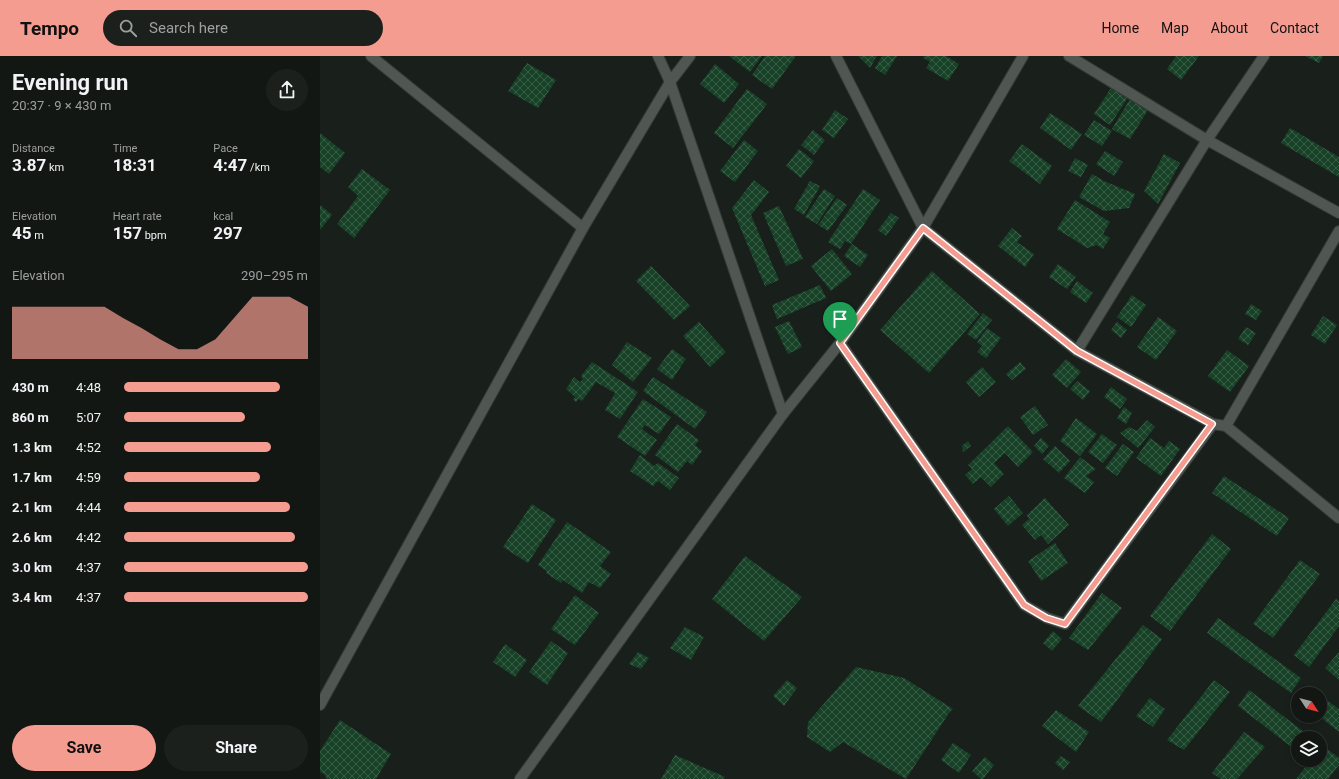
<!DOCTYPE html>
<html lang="en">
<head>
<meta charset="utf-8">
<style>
  :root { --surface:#131714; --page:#1c201d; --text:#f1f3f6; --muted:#9d9fa0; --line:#323634; --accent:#f59c91 }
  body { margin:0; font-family:Roboto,sans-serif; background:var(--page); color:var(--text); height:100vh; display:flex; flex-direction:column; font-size:15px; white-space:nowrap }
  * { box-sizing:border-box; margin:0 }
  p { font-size:13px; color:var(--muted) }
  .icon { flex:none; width:22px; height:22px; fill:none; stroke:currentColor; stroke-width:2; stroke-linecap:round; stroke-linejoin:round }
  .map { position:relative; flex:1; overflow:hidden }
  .side { display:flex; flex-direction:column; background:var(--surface); width:320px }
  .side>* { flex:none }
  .needle { width:26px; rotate:126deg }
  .fabs { position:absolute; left:971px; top:631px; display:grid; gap:8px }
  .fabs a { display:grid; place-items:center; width:36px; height:36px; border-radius:50%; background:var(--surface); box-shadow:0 2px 6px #0003,0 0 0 1px var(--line); font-size:20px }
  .pin { position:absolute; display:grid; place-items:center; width:34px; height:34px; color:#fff; margin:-41px -17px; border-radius:50% 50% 50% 0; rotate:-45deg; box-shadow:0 0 4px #0007 }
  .pin .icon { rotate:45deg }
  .round { display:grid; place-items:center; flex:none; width:42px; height:42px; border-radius:21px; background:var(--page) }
  .head { display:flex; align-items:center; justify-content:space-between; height:68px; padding:0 12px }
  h1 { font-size:22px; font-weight:700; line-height:30px }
  .metrics { display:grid; grid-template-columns:repeat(3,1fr); gap:6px; height:68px; padding:4px 12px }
  .metrics div { display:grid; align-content:center }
  .metrics b { font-size:17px; font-weight:700 }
  .metrics small { font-size:11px; font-weight:400 }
  .metrics p { font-size:11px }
  .chart { height:112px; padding:8px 12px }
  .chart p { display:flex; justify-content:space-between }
  .chart svg { width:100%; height:72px; margin-top:4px; fill:var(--accent); opacity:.7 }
  .primary-button { display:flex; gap:8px; margin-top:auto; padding:8px 12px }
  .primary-button a { flex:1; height:46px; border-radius:24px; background:var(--accent); color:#111; font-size:16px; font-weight:700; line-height:46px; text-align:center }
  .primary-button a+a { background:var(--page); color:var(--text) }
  ul { padding:0 12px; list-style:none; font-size:13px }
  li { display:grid; grid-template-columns:64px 48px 1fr; align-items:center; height:30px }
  li i { height:10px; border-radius:5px; background:var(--accent) }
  header { display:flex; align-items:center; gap:24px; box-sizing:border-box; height:56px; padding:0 20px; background:var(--accent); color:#111 }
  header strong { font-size:19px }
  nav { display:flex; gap:22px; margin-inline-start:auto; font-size:14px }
  .search { width:280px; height:36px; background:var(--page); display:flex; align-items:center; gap:10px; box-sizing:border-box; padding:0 14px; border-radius:22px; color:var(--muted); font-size:15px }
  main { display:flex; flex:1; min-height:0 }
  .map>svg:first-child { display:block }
  .building { fill:url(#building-cross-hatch) }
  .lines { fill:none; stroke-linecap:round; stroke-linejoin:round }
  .street-casing { stroke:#353936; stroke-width:12 }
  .street { stroke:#505752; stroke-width:10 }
  .route-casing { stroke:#fff; stroke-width:8 }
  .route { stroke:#f59c91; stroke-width:5 }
</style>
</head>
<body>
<header>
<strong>Tempo</strong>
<div class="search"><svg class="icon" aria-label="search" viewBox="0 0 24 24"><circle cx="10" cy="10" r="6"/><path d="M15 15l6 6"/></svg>Search here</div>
<nav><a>Home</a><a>Map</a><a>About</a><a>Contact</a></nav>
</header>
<main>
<section class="side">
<div class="head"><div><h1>Evening run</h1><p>20:37 · 9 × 430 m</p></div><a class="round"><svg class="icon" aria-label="share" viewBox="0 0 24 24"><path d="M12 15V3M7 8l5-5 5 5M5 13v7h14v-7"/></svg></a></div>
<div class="metrics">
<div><p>Distance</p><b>3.87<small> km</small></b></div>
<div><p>Time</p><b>18:31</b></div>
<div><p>Pace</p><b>4:47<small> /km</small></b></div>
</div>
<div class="metrics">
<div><p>Elevation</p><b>45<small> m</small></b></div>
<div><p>Heart rate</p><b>157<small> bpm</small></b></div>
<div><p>kcal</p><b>297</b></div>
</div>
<div class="chart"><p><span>Elevation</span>290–295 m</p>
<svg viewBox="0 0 160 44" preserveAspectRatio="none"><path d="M0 44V12L10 12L20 12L30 12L40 12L50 12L60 19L70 25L80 32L90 38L100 38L110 32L120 19L130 6L140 6L150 6L160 12V44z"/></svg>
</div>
<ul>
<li><b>430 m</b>4:48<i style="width:85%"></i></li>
<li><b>860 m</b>5:07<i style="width:66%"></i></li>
<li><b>1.3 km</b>4:52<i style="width:80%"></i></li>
<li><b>1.7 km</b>4:59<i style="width:74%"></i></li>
<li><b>2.1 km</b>4:44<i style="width:90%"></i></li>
<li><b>2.6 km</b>4:42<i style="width:93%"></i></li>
<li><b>3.0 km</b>4:37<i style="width:100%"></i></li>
<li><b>3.4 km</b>4:37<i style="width:100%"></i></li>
</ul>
<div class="primary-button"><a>Save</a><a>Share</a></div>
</section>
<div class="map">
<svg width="1019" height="723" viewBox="0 0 1019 723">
  <defs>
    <pattern id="building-cross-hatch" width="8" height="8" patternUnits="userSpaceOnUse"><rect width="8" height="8" fill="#184228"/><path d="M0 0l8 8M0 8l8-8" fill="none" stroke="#395d47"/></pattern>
  </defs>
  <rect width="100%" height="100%" fill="#191f1b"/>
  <g class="building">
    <polygon points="409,0 442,0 430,16"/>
    <polygon points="445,0 476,0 452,33 432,19"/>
    <polygon points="538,0 557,0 550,12"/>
    <polygon points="562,0 577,0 565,19 555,12"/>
    <polygon points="604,0 626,0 639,8 628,25 606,12 610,6 603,2"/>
    <polygon points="856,0 879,0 861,24 847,13"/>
    <polygon points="985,0 1003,0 999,7"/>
    <polygon points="207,7 236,24 218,52 188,35"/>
    <polygon points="395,8 419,28 404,47 380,28"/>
    <polygon points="793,29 809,40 790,69 774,58"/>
    <polygon points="427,33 447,48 413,92 394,77"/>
    <polygon points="810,43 828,54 810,83 792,73"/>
    <polygon points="515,54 528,63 514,82 502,74"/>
    <polygon points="730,57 762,78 751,94 720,72"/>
    <polygon points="774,64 792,75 782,90 764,79"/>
    <polygon points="970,72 1019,101 1019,121 961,87"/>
    <polygon points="493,74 505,84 494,99 481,89"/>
    <polygon points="0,77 25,97 9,118 0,111"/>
    <polygon points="424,84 438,95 415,126 400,115"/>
    <polygon points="702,88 732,110 720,128 689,105"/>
    <polygon points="479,93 494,105 481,122 466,110"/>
    <polygon points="785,95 803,106 794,120 776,108"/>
    <polygon points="844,98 860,107 838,148 824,135"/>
    <polygon points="755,102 768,109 761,121 748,115"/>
    <polygon points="42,113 70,134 34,182 17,168 38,140 28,131"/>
    <polygon points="772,118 784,125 815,138 809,152 784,155 759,141"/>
    <polygon points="434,124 449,136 431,159 459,224 445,230 412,152"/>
    <polygon points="490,125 500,130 484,159 474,153"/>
    <polygon points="504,133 515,140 497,168 485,161"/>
    <polygon points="543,133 560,144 531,188 525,185 520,193 508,186"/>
    <polygon points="517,142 527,149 508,175 498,169"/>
    <polygon points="755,144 790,166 783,178 790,182 783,193 777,189 767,192 737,173"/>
    <polygon points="0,149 12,159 0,174"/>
    <polygon points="459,150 483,203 466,210 443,157"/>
    <polygon points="571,157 579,162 566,180 558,174"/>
    <polygon points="692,172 702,180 697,186 714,198 705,211 678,190"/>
    <polygon points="532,188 548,199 540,211 524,200"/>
    <polygon points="512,193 532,218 511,235 491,210"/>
    <polygon points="738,208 756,221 747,233 729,221"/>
    <polygon points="331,210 370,250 354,264 316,225"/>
    <polygon points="612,215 660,258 609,317 560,274"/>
    <polygon points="757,225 773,237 766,247 750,236"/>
    <polygon points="500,229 506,242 457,263 452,249"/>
    <polygon points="812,239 826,249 811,271 797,261"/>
    <polygon points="931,248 942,255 936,264 925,258"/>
    <polygon points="663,257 672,264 656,284 647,278"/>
    <polygon points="1003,260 1017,269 1005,288 991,279"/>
    <polygon points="838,261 857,275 836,304 817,291"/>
    <polygon points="469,265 482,291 468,298 455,271"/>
    <polygon points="379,266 406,296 390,311 363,280"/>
    <polygon points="797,266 807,274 801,282 791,274"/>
    <polygon points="926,271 936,277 928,289 918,283"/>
    <polygon points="667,272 681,282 666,302 657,296 662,290 657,286"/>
    <polygon points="307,286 332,302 313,326 292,309"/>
    <polygon points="352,293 366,303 352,324 337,313"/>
    <polygon points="907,294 929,310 910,336 888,320"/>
    <polygon points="746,303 761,316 747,332 732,319"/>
    <polygon points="272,306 318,336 300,363 285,354 295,337 276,326 262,345 258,343 256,346 253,344 255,341 246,333 254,321 260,326 263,323 261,320"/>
    <polygon points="700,306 706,313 692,324 686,318"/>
    <polygon points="662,311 676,326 659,341 646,326"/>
    <polygon points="333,321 387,356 375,373 323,335"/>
    <polygon points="757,325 770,335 763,344 750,333"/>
    <polygon points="791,331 807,343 800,353 784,341"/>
    <polygon points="323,343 351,361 339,378 325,369 322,373 337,384 325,400 297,381"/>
    <polygon points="715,350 728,369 713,379 700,361"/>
    <polygon points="804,351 812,357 806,368 797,362"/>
    <polygon points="756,362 777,378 760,400 740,385"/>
    <polygon points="827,364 835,371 818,392 800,377 809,371 817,375"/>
    <polygon points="357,368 379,384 375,389 382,395 372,409 367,405 358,416 335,399"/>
    <polygon points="688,370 713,396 698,411 685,397 674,407 684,418 671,431 661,421 653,428 645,419 652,413 648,409"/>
    <polygon points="782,378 797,389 783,407 768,396"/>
    <polygon points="721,382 729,390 722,398 714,390"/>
    <polygon points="830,382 844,392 849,385 860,393 841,420 816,402"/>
    <polygon points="648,385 651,390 643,396 642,390"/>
    <polygon points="803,388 814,396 797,420 785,412"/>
    <polygon points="735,390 750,405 739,417 723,403"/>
    <polygon points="320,399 334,410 338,407 359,422 350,434 338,425 333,430 310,415"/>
    <polygon points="760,401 776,413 766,420 774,426 765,437 744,422"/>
    <polygon points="904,420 969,462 957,480 892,437"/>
    <polygon points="689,440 703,457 688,470 674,453"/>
    <polygon points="725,442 749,469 728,488 721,479 715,484 702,469 709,463 707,459"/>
    <polygon points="212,448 236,464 208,507 183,491"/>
    <polygon points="247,466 291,496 280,510 291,518 280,532 269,526 262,537 243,524 241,527 226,517 227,515 218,509"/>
    <polygon points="892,478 911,493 850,575 830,560"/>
    <polygon points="735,487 748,507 721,525 708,505"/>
    <polygon points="425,500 482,541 444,585 392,543"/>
    <polygon points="980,504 1000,518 953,582 933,568"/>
    <polygon points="782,537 802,552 768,594 749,582"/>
    <polygon points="255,539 279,557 255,589 231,573"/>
    <polygon points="1016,543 1019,545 1019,570 989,611 974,599"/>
    <polygon points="898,562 981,622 971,637 887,577"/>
    <polygon points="823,569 842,583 781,666 758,650"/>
    <polygon points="365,571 384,581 371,604 350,592"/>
    <polygon points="733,575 742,583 732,595 723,587"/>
    <polygon points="231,585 248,597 227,629 209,616"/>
    <polygon points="185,588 207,604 195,621 173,606"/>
    <polygon points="318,596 329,602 321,613 309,608"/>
    <polygon points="1019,596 1019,624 1005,612"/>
    <polygon points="536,611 584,622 633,653 629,657 586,723 523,686 510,696 487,681 488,666"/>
    <polygon points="467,624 477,632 464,650 453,640"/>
    <polygon points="894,624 910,636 864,694 847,684"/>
    <polygon points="991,631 999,638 985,638"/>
    <polygon points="929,634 992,682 978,682 978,696 918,650"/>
    <polygon points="1000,639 1019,653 1019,676 1000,661"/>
    <polygon points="830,642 845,653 833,671 816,660"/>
    <polygon points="736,654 769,676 756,696 722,670"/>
    <polygon points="20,664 71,698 56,723 7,723 4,718 0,716 0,695"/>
    <polygon points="924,676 945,691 917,723 901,723 892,717"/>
    <polygon points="633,687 651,699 639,717 621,704"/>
    <polygon points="1002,689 1019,702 1019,709 1008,723 976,723 991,704 1000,704 1000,692"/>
    <polygon points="355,699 405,721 404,723 341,723"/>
    <polygon points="741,700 750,706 743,714 735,707"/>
    <polygon points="665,701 674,709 663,723 661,723 652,715"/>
  </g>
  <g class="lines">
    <g class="street-casing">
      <g id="street">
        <polyline points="51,0 263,172"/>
        <polyline points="338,0 350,26 463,358"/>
        <polyline points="516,0 603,172 757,295 893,368 906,370 1019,462"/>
        <polyline points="749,0 887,84 1019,157"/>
        <polyline points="520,287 704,549 727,562 745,568 893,368"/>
        <polyline points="757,295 887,84 944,0"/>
        <polyline points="906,370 1019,175"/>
        <polyline points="0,649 263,172 350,26 370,0"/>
        <polyline points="200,723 463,358 520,287 603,172 703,0"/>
      </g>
    </g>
    <use href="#street" class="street"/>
  </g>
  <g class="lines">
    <g class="route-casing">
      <polygon id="route" points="603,172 757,295 892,368 745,568 726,562 704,549 520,287"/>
    </g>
    <use href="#route" class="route"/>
  </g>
</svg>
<div class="fabs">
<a><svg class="needle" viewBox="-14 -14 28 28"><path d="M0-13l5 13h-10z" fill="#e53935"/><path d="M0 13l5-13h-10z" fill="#9d9fa0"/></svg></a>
<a><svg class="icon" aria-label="layers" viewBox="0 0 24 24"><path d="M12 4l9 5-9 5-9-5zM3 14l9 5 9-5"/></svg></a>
</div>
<div class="pin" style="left:520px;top:287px;background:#1e9e55"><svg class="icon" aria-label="arrive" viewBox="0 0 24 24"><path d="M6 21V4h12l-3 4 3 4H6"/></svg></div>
</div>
</main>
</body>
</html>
